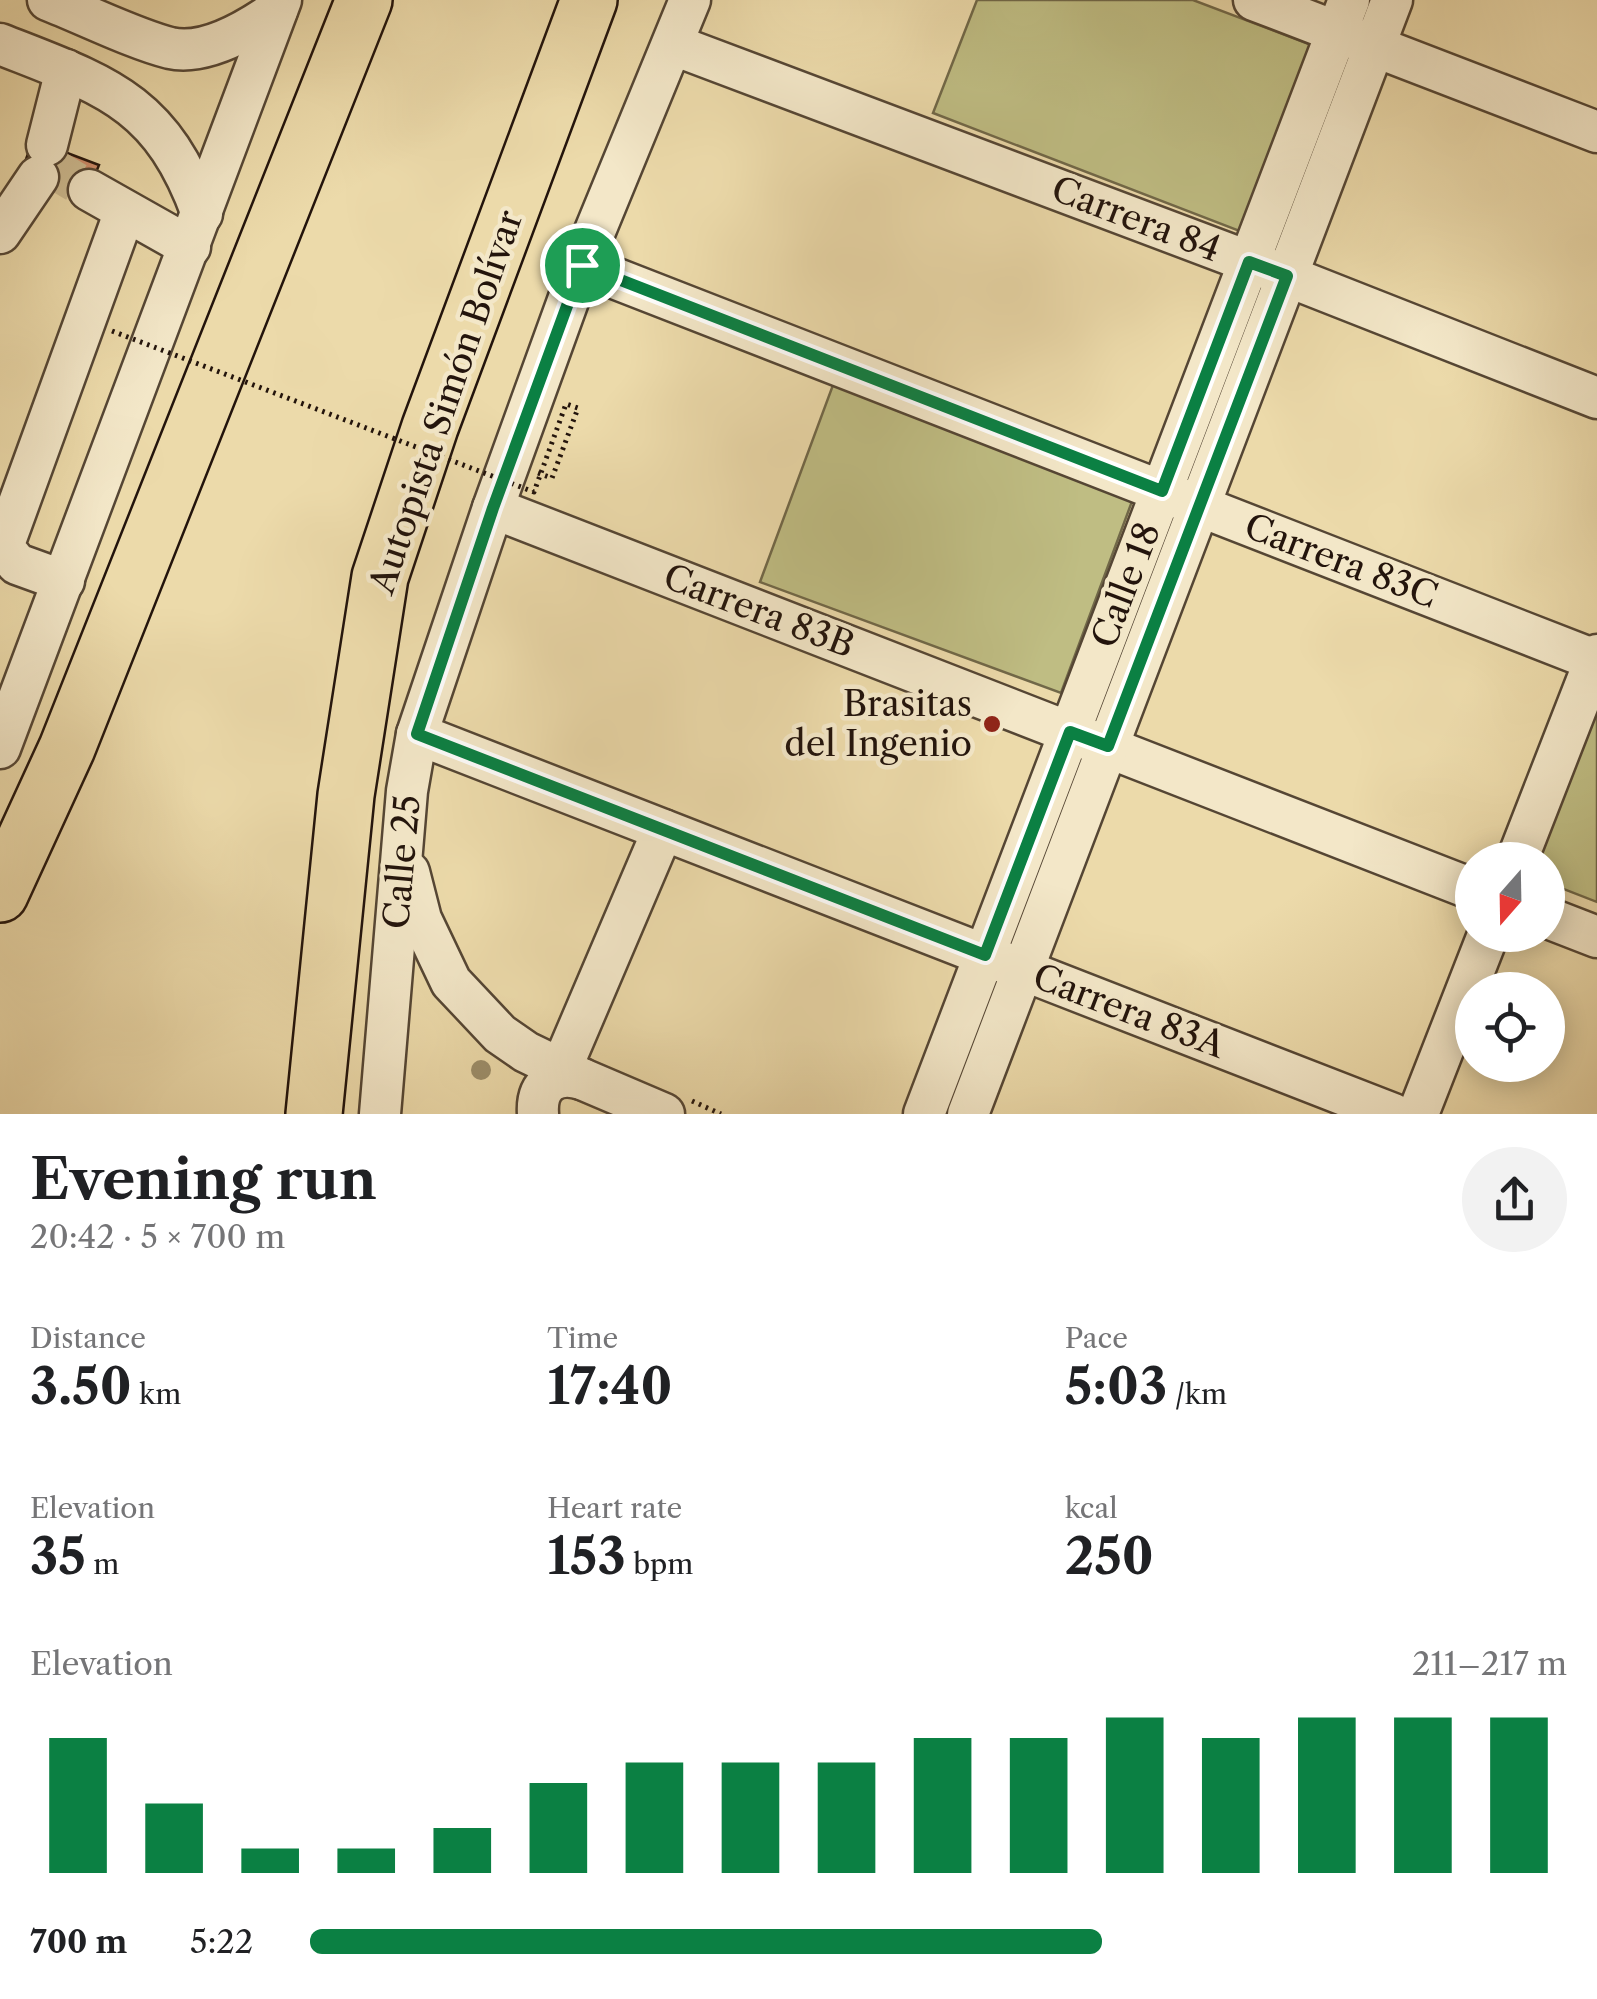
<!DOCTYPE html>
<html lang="en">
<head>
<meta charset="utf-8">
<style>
  :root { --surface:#fff; --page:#f2f2f2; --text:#202124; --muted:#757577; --accent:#0b8043 }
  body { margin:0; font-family:"Libre Caslon Text",serif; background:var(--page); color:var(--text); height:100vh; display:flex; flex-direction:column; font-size:38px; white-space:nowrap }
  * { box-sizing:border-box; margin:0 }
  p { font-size:32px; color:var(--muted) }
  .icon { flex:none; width:55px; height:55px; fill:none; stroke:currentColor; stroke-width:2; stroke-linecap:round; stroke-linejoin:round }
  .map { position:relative; height:1114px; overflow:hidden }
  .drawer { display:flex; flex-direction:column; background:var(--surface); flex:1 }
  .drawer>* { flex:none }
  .needle { width:65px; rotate:200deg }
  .controls { position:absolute; left:1455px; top:842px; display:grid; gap:20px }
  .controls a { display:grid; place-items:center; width:110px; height:110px; border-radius:50%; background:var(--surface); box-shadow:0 5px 25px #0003; font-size:50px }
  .pin { position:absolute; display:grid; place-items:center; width:85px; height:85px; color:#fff; margin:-42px; border:5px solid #fff; border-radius:50%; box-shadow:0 2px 10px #0007 }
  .round { display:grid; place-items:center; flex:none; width:105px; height:105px; border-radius:52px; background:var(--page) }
  .overview { display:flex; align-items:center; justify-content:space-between; height:170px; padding:0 30px }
  h1 { font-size:55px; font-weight:800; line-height:75px }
  .figures { display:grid; grid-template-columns:repeat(3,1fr); gap:15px; height:170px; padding:10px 30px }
  .figures div { display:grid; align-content:center }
  .figures b { font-size:50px; font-weight:800 }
  .figures small { font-size:28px; font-weight:400 }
  .figures p { font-size:28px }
  .chart { height:280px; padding:20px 30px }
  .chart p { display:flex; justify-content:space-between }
  .chart svg { width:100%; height:180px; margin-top:10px; stroke:var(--accent); stroke-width:6 }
  ul { padding:0 30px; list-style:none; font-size:32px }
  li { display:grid; grid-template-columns:160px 120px 1fr; align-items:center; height:75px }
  li i { height:25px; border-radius:12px; background:var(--accent) }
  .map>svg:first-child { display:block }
  .green { fill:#bfbd83; stroke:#716848; stroke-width:2.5 }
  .building { fill:#d18e6c; stroke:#23140c; stroke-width:2.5 }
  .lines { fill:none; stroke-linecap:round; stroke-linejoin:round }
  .minor-tunnel { stroke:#cebc92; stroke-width:40; stroke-dasharray:40 20; stroke-linecap:butt }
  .minor-casing { stroke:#554634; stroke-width:45 }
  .highway-casing { stroke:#23140c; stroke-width:60 }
  .path { stroke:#23140c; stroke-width:5; stroke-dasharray:2.5 5; stroke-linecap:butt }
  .minor { stroke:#f3e7c8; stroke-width:40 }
  .highway { stroke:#ecdaaa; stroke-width:55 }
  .path-bridge { stroke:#23140c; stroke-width:5; stroke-dasharray:2.5 5; stroke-linecap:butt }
  .tree { fill:#9c8e6a }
  .route-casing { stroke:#fff; stroke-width:20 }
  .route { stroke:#0b8043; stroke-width:12 }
  .poi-dot { fill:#8f2418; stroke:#f3e7c8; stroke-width:4 }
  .labels { text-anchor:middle; stroke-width:9; stroke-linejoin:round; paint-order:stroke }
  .street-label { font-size:35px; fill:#23140c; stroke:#f3e7c8 }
  .poi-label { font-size:35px; fill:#23140c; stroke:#f3e7c8; text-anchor:end }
</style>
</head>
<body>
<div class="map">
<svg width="1597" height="1114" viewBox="0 0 1597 1114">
  <rect width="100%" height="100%" fill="#ecdaaa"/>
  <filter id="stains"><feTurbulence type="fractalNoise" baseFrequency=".002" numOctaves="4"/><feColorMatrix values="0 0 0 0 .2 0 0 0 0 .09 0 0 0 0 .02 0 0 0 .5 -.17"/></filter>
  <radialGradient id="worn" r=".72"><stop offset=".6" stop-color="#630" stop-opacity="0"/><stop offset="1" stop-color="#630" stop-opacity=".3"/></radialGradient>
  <g class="green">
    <polygon points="977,0 1193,0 1314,46 1242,232 933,113"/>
    <polygon points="833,385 1134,496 1061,693 760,582"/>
    <polygon points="1597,683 1597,902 1548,883 1548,860 1530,860"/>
  </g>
  <polygon class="building" points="33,140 99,165 87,195 22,170"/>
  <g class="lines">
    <polyline class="minor-tunnel" points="42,162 89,190"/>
    <g class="minor-casing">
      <g id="minor">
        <path d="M48,0C84,14 134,39 170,48C206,56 250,29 277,10"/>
        <polyline points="1254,0 1597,132"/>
        <path d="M0,44C104,85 161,100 202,214"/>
        <polyline points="674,45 1287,276 1597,398"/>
        <polyline points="47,145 66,70"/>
        <polyline points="89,190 190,247"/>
        <polyline points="0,233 38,177"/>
        <polyline points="581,265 1597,661"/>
        <polyline points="493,508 1472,889"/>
        <polyline points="64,581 17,564 3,547 125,211"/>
        <polyline points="417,734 1393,1114"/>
        <polyline points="0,748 281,0"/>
        <polyline points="1517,860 1597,655"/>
        <polyline points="409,872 421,919 451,982 500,1034 526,1052 582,1079 664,1114"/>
        <polyline points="1548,918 1597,937"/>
        <polyline points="561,1069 663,830"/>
        <polyline points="380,1114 407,791 417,734 493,508 581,265 690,0"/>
        <path d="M538,1114C536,1085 554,1071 582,1079"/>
        <polyline points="924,1114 1349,0"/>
        <polyline points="968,1114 1392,0"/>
        <polyline points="1418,1114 1488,935"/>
      </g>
    </g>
    <g class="highway-casing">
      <g id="highway">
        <polyline points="0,894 67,748 364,0"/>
        <polyline points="314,1114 346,795 380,577 430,427 589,0"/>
      </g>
    </g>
    <g class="path">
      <polyline points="538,473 552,478 564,446"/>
      <polyline points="692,1101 721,1114"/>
    </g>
    <use href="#minor" class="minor"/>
    <use href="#highway" class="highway"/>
    <polyline class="path-bridge" points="112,331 534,492 566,404 578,408 564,446"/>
  </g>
  <circle class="tree" cx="481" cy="1070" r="10"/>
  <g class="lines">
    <g class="route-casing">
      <polygon id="route" points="1249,262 1287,276 1108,746 1070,732 985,955 417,734 493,508 582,265 1162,491"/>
    </g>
    <use href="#route" class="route"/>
  </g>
  <circle class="poi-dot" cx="992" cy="724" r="10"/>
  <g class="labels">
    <g class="street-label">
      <text transform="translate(1136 219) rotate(21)" y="12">Carrera 84</text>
      <text transform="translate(446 402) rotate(-71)" y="12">Autopista Simón Bolívar</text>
      <text transform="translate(1341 561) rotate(21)" y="12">Carrera 83C</text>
      <text transform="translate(1126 585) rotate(-69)" y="12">Calle 18</text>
      <text transform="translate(759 611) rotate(21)" y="12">Carrera 83B</text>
      <text transform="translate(402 862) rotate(-85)" y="12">Calle 25</text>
      <text transform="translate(1129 1011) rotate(21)" y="12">Carrera 83A</text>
    </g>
    <g class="poi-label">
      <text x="972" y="716">Brasitas<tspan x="972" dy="40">del Ingenio</tspan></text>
    </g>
  </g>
  <rect width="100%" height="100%" filter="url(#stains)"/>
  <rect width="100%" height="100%" fill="url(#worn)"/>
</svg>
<div class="controls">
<a><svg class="needle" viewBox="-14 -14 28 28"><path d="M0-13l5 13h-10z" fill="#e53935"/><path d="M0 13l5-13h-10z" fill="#757577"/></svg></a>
<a><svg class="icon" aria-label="locate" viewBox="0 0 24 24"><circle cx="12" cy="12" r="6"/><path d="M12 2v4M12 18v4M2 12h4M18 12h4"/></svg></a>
</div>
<div class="pin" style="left:582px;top:265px;background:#1e9e55"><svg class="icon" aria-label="arrive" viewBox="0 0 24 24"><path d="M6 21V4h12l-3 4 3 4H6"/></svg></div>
</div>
<section class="drawer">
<div class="overview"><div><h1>Evening run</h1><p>20:42 · 5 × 700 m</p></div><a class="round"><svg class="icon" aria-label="share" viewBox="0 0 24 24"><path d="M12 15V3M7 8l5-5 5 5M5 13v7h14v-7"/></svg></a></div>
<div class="figures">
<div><p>Distance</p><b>3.50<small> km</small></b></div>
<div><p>Time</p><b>17:40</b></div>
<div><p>Pace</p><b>5:03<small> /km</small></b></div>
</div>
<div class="figures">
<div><p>Elevation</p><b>35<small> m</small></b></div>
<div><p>Heart rate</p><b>153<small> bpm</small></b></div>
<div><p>kcal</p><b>250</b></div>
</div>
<div class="chart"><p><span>Elevation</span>211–217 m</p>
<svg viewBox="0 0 160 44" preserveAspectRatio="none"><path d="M5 44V11M15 44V27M25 44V38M35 44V38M45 44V33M55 44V22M65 44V17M75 44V17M85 44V17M95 44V11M105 44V11M115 44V6M125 44V11M135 44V6M145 44V6M155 44V6"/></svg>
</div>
<ul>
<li><b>700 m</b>5:22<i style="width:63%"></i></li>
</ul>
</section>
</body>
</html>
